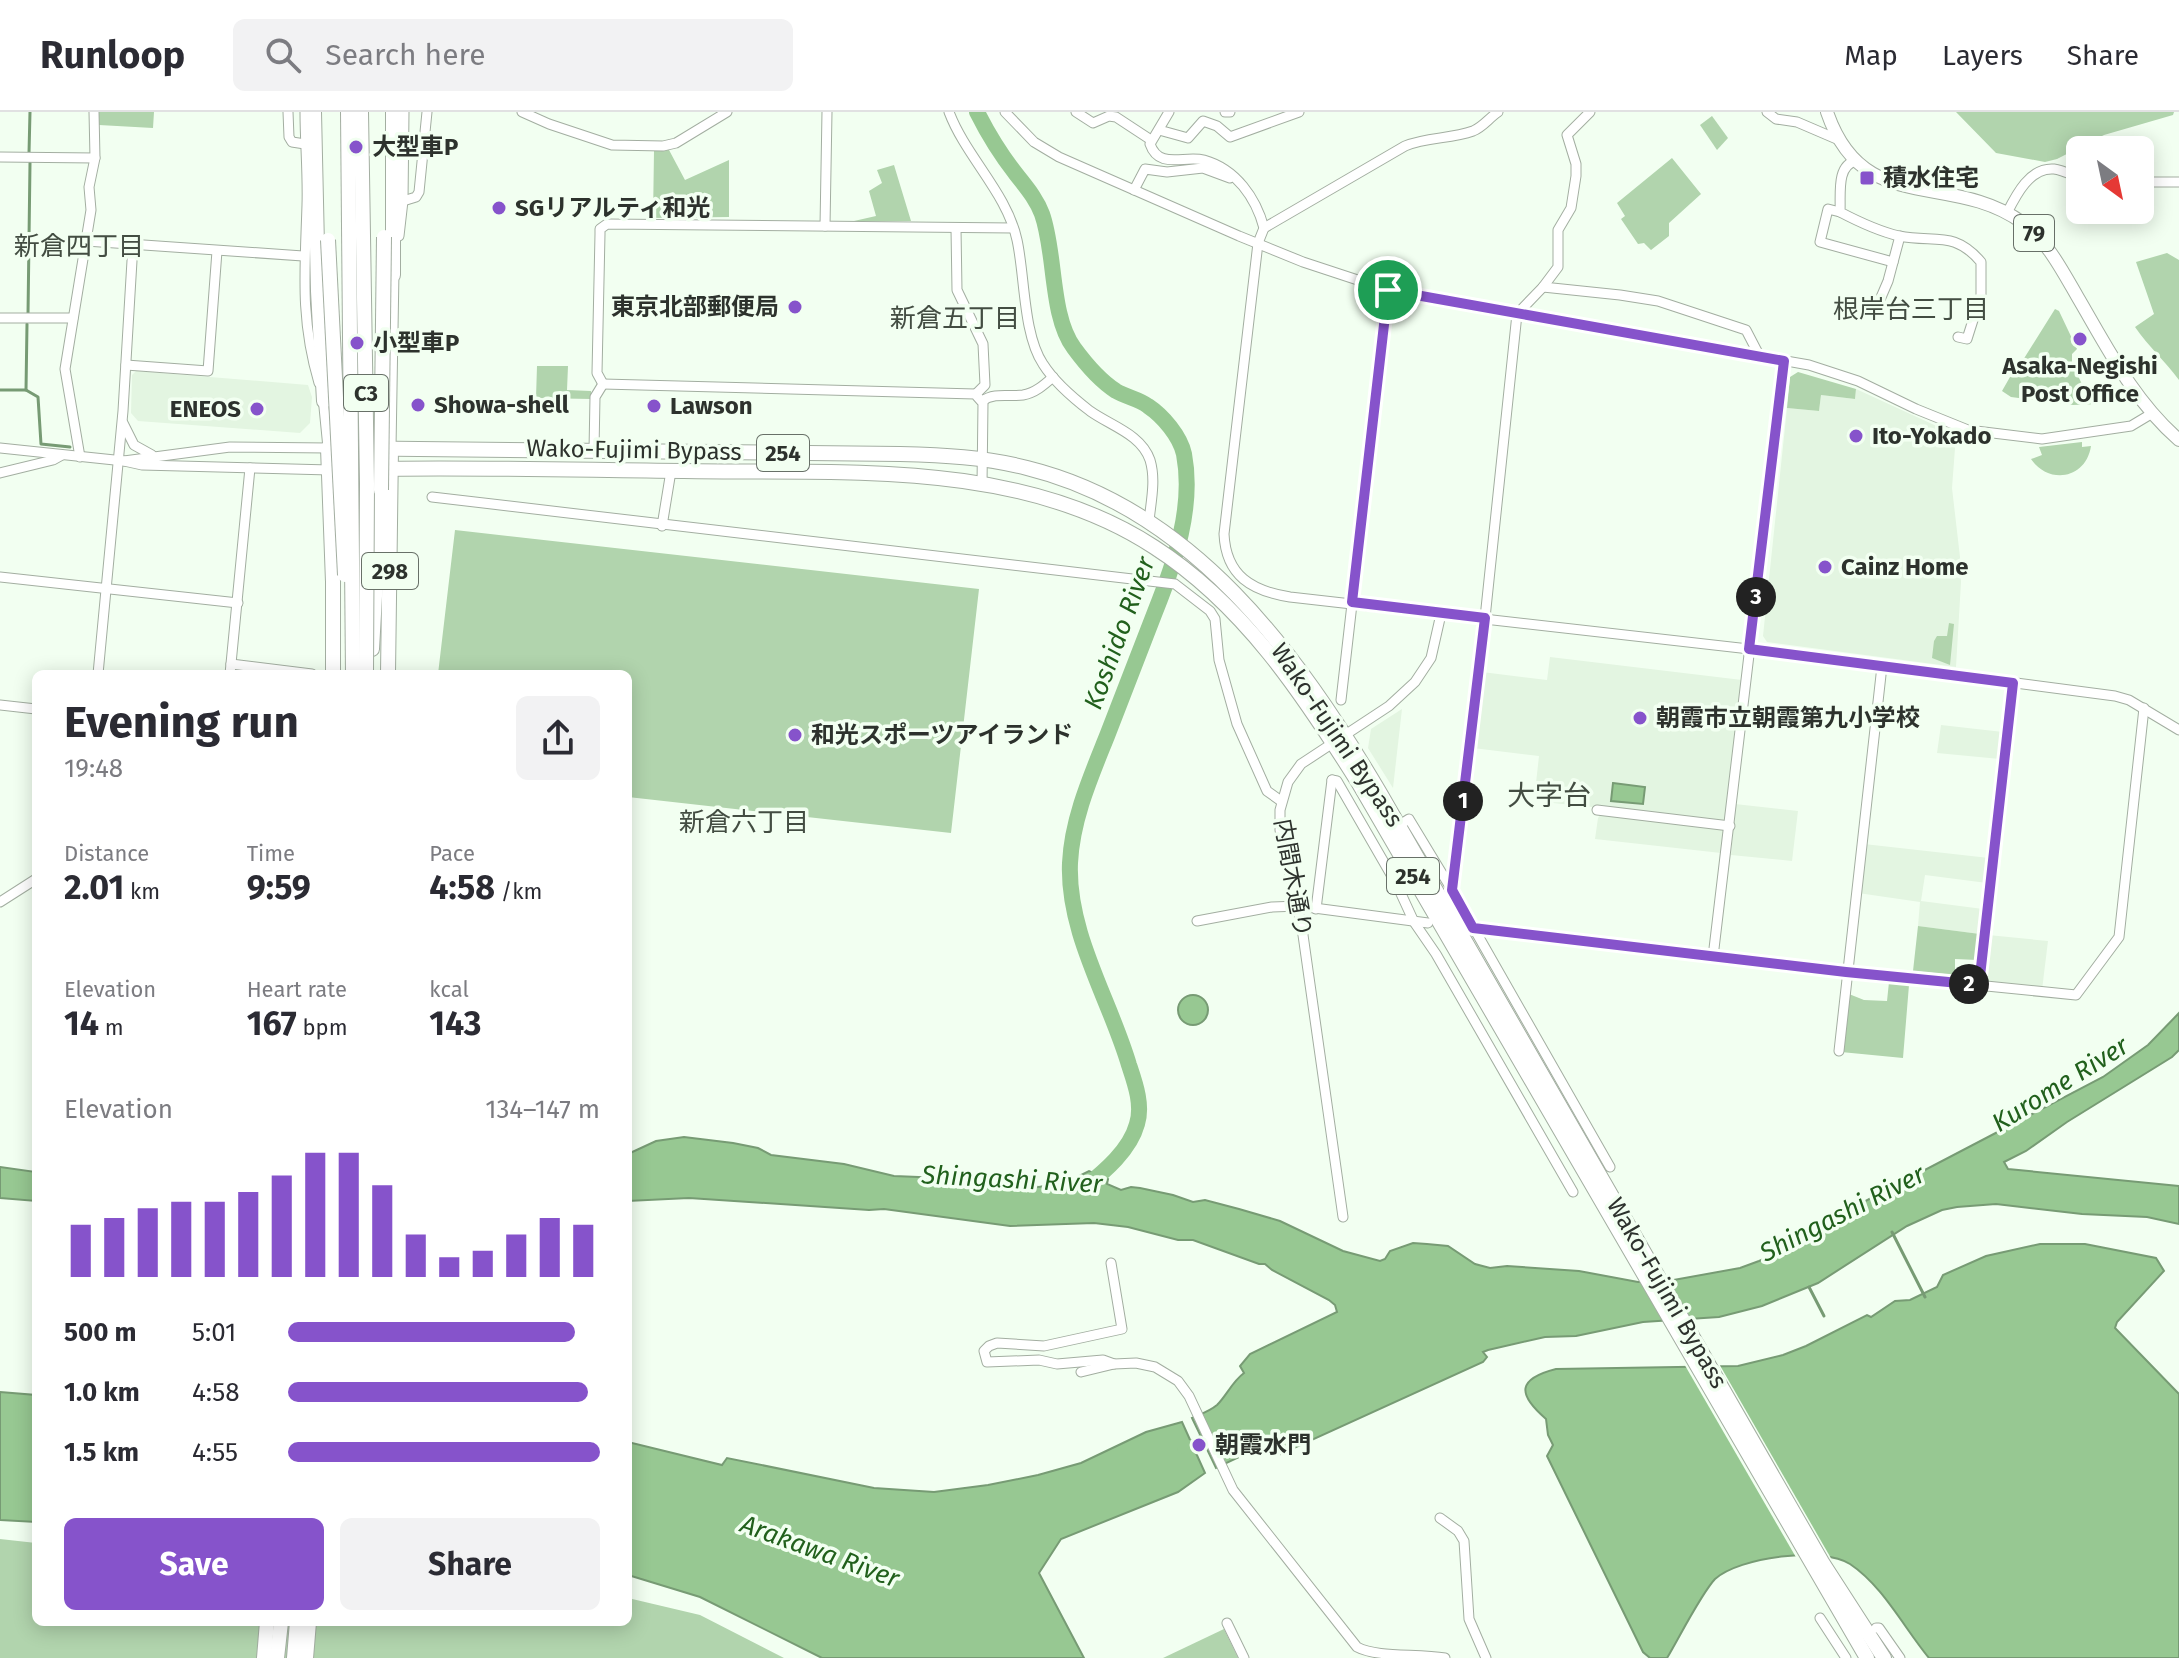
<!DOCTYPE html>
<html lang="en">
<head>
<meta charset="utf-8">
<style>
  :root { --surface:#fff; --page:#f2f2f3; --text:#2b2b33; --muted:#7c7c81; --line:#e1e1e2; --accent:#8653cb }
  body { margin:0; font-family:"Fira Sans","Noto Sans JP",sans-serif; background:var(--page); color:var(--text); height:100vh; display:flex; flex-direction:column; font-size:30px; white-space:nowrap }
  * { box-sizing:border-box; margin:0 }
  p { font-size:26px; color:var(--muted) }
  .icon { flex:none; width:44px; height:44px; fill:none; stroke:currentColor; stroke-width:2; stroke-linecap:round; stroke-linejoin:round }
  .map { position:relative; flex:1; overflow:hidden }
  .sheet { position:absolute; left:32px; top:558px; width:600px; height:956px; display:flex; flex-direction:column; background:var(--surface); border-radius:12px; box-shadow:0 4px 20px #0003 }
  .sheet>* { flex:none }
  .needle { width:52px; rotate:147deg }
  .fabs { position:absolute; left:2066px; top:24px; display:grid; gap:16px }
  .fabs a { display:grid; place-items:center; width:88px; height:88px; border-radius:12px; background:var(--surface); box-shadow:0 4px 20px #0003; font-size:40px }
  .pin { position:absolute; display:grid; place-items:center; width:68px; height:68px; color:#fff; margin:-34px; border:4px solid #fff; border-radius:50%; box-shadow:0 2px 8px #0007 }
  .km { position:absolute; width:40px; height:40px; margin:-20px; border-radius:50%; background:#222; color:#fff; font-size:22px; line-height:40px; text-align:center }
  .round { display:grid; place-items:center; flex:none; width:84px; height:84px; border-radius:12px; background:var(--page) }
  .headline { display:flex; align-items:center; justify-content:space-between; height:136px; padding:0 32px }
  h1 { font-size:44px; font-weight:700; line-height:60px }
  .stats { display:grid; grid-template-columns:repeat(3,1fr); gap:12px; height:136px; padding:8px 32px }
  .stats div { display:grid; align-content:center }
  .stats b { font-size:34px; font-weight:700 }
  .stats small { font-size:22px; font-weight:400 }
  .stats p { font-size:22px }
  .chart { height:224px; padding:16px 32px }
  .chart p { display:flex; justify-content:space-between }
  .chart svg { width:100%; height:144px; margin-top:8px; stroke:var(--accent); stroke-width:6 }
  .button { display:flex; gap:16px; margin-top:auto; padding:16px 32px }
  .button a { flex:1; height:92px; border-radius:12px; background:var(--accent); color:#fff; font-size:32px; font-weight:700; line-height:92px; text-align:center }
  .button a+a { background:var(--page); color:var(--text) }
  ul { padding:0 32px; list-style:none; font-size:26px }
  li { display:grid; grid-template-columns:128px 96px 1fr; align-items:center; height:60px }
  li i { height:20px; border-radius:10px; background:var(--accent) }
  header { display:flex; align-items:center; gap:48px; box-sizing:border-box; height:112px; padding:0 40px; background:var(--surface); border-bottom:2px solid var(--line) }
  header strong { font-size:38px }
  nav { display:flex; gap:44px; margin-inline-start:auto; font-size:28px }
  .search { width:560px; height:72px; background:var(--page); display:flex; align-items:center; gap:20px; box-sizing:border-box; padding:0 28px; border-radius:12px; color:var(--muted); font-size:30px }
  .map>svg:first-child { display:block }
  .built { fill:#e3f5e1 }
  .green { fill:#b1d4ad }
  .water { fill:#97c892; stroke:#779b74; stroke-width:2 }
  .pier { fill:#f2fff1 }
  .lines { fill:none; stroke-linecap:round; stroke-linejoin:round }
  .stream { stroke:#779b74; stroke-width:3 }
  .canal { stroke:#97c892; stroke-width:9 }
  .river { stroke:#97c892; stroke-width:16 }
  .minor-casing { stroke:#a3aea1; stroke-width:11 }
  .major-casing { stroke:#a3aea1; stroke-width:14 }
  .highway-casing { stroke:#a3aea1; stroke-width:16 }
  .minor { stroke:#fff; stroke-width:9 }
  .major { stroke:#fff; stroke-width:12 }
  .highway { stroke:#fff; stroke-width:14 }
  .highway-bridge-casing { stroke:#a3aea1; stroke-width:16; stroke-linecap:butt }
  .highway-bridge { stroke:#fff; stroke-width:14 }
  .route-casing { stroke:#fff; stroke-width:16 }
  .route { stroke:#8653cb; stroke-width:10 }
  .poi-dot { fill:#8653cb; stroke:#f2fff1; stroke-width:3 }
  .labels { text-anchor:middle; stroke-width:7; stroke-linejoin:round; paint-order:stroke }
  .shield { fill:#f2fff1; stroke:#687068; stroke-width:2 }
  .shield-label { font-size:22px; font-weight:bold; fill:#2d322d }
  .poi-label { font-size:24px; font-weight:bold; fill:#2d322d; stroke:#f2fff1; text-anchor:start }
  .street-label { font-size:24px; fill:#2d322d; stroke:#f2fff1 }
  .neighbourhood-label { font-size:26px; fill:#434d42; stroke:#f2fff1 }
  .water-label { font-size:26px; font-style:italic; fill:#21601c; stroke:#f2fff1 }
  .quarter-label { font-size:28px; fill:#434d42; stroke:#f2fff1 }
</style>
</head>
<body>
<header>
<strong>Runloop</strong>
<div class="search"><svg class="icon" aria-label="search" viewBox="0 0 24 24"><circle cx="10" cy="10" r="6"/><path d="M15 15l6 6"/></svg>Search here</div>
<nav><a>Map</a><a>Layers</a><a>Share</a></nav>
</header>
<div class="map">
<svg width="2179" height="1546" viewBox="0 0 2179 1546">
  <rect width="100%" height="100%" fill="#f2fff1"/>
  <g class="built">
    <polygon points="136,259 308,273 312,285 310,311 300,321 138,309 131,301 132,263"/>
    <polygon points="1856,277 1956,323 1952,376 1960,445 1961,470 1956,555 1767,530 1763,524 1787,296 1819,299 1821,283 1855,287"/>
    <polygon points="1550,545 1742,568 1726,709 1534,689 1539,644 1473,636 1482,560 1547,568"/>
    <polygon points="1402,597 1393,676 1368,636 1371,617"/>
    <polygon points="1941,613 2003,620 2000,647 1937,641"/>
    <polygon points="1735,692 1798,699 1792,749 1731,743"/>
    <polygon points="1601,702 1724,715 1721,741 1595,727 1598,706"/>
    <polygon points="1864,732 1989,746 1987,771 1925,763 1921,789 1983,797 1980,822 1918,814 1920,790 1858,781"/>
    <polygon points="1988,823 2048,829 2042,878 1988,871 1983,863"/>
  </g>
  <g class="green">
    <polygon points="98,0 154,0 153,16 99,13"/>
    <polygon points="1956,0 2174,0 2173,3 2104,23 2057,47 2045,50 1996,41"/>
    <polygon points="1712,4 1728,26 1717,38 1700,13"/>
    <polygon points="669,38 685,68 729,48 729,105 653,106 654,39"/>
    <polygon points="1672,46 1701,82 1669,111 1669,124 1651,138 1644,131 1638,132 1621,107 1625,104 1617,91"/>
    <polygon points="894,53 911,109 854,109 876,104 869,79 882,71 877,58"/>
    <path d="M2167,141L2179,148V268C2164,248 2149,235 2135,215L2154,202L2136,150Z"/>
    <polygon points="2055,197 2059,199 2077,237 2072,242 2072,251 2087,283 2097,283 2099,292 2073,293 2011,285 2002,279 2018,251 2023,248"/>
    <polygon points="537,254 568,254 567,278 591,279 591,287 536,286"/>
    <polygon points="1798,260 1856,277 1855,287 1821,283 1819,299 1787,296 1790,265"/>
    <path d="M2082,330V335L2091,334C2086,367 2049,373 2031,347L2042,343L2039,335Z"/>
    <polygon points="455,418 979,477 951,721 628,685 628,562 438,562"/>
    <polygon points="1949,511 1954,512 1950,553 1932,546 1934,529 1937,524 1947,524"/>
    <polygon points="1918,814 1980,822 1977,848 1955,847 1955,863 1913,859"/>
    <polygon points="1889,870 1909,873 1903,946 1841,940 1849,882 1864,888 1887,889"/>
    <polygon points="0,1427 36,1431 36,1510 628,1510 628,1486 700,1503 784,1546 0,1546"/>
    <polygon points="1224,1517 1238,1546 1163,1546"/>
  </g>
  <g class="water">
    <polygon points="1613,671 1645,675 1643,692 1611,689"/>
    <circle cx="1193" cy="898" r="15"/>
    <path d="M2179,901V938L2172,945L2067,1010L2026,1039L2004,1050L2008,1057L2179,1074V1112L2147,1105L2082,1102L1996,1092L1957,1095L1942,1098L1907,1114L1818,1171L1762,1194L1719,1205L1643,1210L1576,1224L1545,1225L1488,1238L1483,1240L1487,1245L1483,1250L1281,1342L1275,1328L1216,1356L1192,1306C1201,1302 1210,1299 1217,1293C1227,1283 1232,1270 1244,1261L1240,1254L1250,1242L1337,1200L1335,1193L1329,1188L1272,1158L1265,1152H1259L1193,1128H1178L1128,1115L1094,1111L1010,1114L884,1097L869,1098L689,1086L628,1089V1042L656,1029L684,1025L733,1031L758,1036L771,1043L844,1052L894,1064L943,1066L957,1072L988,1069L1039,1075L1069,1069L1089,1059L1108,1067L1107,1072L1121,1078L1131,1075L1140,1076L1173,1083L1193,1090L1205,1088L1239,1097L1280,1109L1343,1139L1380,1149L1385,1147L1390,1139L1413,1131L1427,1132L1448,1134L1475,1152L1490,1156L1507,1154L1579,1159L1638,1170L1668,1169L1740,1156L1759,1149L1792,1135L1804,1121L2103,965L2148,933Z"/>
    <polygon points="0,1055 36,1060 36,1089 0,1086"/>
    <path d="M2040,1132H2085L2156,1146L2164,1159L2117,1210L2115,1216L2179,1282V1546H1929C1904,1516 1883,1474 1850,1452C1823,1434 1739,1445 1715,1467C1701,1482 1679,1526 1667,1546H1650L1643,1540L1547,1344L1553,1333L1548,1323L1546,1307C1517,1282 1517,1267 1556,1257L1738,1254L1783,1243L1806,1234L1867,1203L1871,1205L1895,1189L1910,1188L1937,1175L1943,1163L1986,1144Z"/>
    <polygon points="0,1280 36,1283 36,1410 0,1408"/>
    <polygon points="1182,1310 1205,1361 1178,1380 1061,1427 1039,1461 1084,1546 822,1546 700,1485 628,1463 628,1330 722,1353 727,1346 874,1376 934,1380 988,1373 1038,1363 1081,1351 1146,1320"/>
  </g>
  <polygon class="pier" points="1683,1250 1718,1250 1832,1448 1797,1447"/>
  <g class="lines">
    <g class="stream">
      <polyline points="29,41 30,0"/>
      <polyline points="28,203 30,51"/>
      <polyline points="0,278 26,278 38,285 41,332 70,335"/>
      <polyline points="26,278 27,212"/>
      <polyline points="1892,1120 1925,1185"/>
      <polyline points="1809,1175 1824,1204"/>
    </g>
    <polyline class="canal" points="1182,1337 1212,1322"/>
    <path class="river" d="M977,0C988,22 1001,43 1016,62C1026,75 1036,86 1042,102C1056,141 1050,204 1074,236C1085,251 1099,268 1116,279C1126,285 1139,287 1148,294C1163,304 1180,324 1184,342C1194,395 1175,450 1155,500C1139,541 1123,582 1107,624C1091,664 1072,707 1070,751C1067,821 1110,888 1129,953C1135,971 1143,993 1137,1012C1130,1038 1105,1059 1084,1076"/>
    <g class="minor-casing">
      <g id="minor">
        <polyline points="288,0 289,25 292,30 305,32"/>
        <path d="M305,0C305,31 308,62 307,93C305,158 300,207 319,271"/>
        <polyline points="522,0 549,12 612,33 663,34 676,31 727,0"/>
        <path d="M949,0C966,45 1007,81 1017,128C1025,164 1023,222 1043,252C1055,271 1073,286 1090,299C1111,314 1141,322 1150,348C1156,368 1151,389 1149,409"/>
        <polyline points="1005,0 1034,30 1059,45 1239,124 1303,150 1388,178 1809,253 1858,269 1916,297 1968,318 2042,327 2131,314 2151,302"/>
        <polyline points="1076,0 1093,11 1109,4 1116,5 1151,28"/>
        <path d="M1169,0L1150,32C1159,58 1184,43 1204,48C1236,57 1256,86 1264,116L1258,131L1224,422C1226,464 1252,479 1290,485L1794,542L2115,584L2129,588L2179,618"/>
        <polyline points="1225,0 1230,0"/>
        <polyline points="1590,0 1567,23 1576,52 1576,64 1571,96 1558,118 1558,155 1543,175 1517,202 1485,506 1452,778 1610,1055"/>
        <polyline points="1767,0 1776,7 1797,10 1839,28"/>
        <polyline points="1159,18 1188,26 1203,9 1217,14 1230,25 1299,0"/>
        <polyline points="0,45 95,46"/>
        <path d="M1856,49C1836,53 1841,83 1840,100C1859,110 1878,119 1899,124C1935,131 1954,118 1981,150V183L1967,227L1958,225"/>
        <polyline points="2140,70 2179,70"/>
        <polyline points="1134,78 1145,57 1167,60 1203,56 1230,66"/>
        <polyline points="403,89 416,85 419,80 427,0"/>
        <polyline points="1840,100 1828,97 1820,130 1893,150"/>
        <path d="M2007,101C2016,83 2030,55 2054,57C2062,58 2072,63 2080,66"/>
        <polyline points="825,114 827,0"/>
        <path d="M1264,116L1405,34C1427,25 1451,27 1473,19C1483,15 1489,6 1498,0"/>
        <polyline points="956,117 957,178 983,232 985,273 976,282"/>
        <polyline points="399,124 403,89 404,0"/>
        <polyline points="86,129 303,144"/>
        <polyline points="1543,175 1620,183 1658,189 1746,218 1759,243"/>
        <polyline points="1876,197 1888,169 1900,124"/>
        <polyline points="0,206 73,206"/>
        <polyline points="126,253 208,259 217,139"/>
        <polyline points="603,272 597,261 600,122 600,117 607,112 1013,116"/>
        <polyline points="603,272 975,282 983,291 982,373"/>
        <path d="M982,289C995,280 1009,285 1023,283C1035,281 1044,273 1053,265"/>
        <polyline points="123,311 134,333 152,343"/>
        <polyline points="0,336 124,349 142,353 330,358"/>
        <polyline points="391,336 394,159"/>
        <polyline points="594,338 595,285 603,272"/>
        <polyline points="80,345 65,257 91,98 89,75 95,46 94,0"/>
        <polyline points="124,349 230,335 328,336 323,285"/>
        <polyline points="0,361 53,348 62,343"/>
        <polyline points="432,385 1175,472 1210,499 1215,507 1219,548 1237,612 1267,679 1281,689"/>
        <polyline points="662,414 671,359"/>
        <polyline points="0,465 238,491"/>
        <polyline points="231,552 312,562"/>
        <polyline points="98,562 123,299 133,132"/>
        <polyline points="230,562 250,356"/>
        <polyline points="1341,588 1388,178"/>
        <polyline points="0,593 36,597"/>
        <polyline points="1332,668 1337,669 1397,773 1414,810 1436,842 1573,1080"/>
        <polyline points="1597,698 1730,714"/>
        <polyline points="1398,714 1409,707 1452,778"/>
        <polyline points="0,790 36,767"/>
        <polyline points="1316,797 1332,668"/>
        <polyline points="1197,809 1272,795 1299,794 1428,811"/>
        <polyline points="1473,816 1846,860 2076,883 2119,825 2144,596"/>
        <polyline points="1713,845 1784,249"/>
        <polyline points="1979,873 2013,571"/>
        <polyline points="1839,939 1882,554"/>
        <polyline points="1343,1105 1302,816 1280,718 1280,698 1288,670 1301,652 1389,594 1415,570 1431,546 1441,502"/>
        <polyline points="1111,1151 1122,1217 1044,1234 997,1231 989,1234 984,1239 987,1250 1039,1248 1057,1252 1103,1248 1114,1252"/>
        <path d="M1081,1260L1114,1252L1136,1251L1155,1255L1178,1269L1189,1284L1233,1378L1357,1535C1378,1546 1417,1541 1445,1546"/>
        <polyline points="1440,1406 1458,1419 1464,1429 1469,1507 1486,1546"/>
        <polyline points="1820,1506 1846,1546"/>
        <polyline points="1227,1511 1244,1546"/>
        <polyline points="1876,1516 1879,1516 1900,1546"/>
      </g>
    </g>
    <g class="major-casing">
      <path id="major" d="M1827,0C1863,106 1950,58 2023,111C2047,129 2062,158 2077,184C2107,235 2133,288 2179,328"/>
    </g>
    <g class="highway-casing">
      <g id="highway">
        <polyline points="314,0 318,179 324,289"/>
        <polyline points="393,0 393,163"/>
        <path d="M370,357C474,355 579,358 684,359C839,362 1018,346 1154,435C1243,492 1302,581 1358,670L1867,1546"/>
        <polyline points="372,537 381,378"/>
        <path d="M333,562V470L328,336L900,342C942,343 985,345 1027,356C1193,397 1297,541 1380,681L1822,1450L1884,1546"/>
        <polyline points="388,562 391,336"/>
        <polyline points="264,1546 267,1510"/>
        <polyline points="277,1546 281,1510"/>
        <polyline points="294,1546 297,1510"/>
        <polyline points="306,1546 309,1510"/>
      </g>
    </g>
    <use href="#minor" class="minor"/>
    <use href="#major" class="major"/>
    <use href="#highway" class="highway"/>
    <g class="highway-bridge-casing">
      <g id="highway-bridge">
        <polyline points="348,0 353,562"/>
        <polyline points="361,0 367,371 366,562"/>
        <polyline points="328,128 345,463"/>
        <polyline points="381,378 384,125"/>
      </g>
    </g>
    <use href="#highway-bridge" class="highway-bridge"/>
  </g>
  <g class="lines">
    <g class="route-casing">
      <polygon id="route" points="1388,178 1784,249 1749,537 2013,571 1979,873 1846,860 1473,816 1452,778 1485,506 1352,490"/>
    </g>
    <use href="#route" class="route"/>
  </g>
  <g class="poi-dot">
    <circle cx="356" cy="35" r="8"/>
    <rect x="1859" y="58" width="16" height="16" rx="4"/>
    <circle cx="499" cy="96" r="8"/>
    <circle cx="795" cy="195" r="8"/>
    <circle cx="2080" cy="227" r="8"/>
    <circle cx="357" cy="231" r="8"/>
    <circle cx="418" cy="293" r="8"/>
    <circle cx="654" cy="294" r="8"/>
    <circle cx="257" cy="297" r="8"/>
    <circle cx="1856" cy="324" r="8"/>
    <circle cx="1825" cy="455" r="8"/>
    <circle cx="1640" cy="606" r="8"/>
    <circle cx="795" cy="623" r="8"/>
    <circle cx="1199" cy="1333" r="8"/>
  </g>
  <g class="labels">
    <g class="shield">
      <rect x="2014" y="103" width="40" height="36" rx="6"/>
      <rect x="344" y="263" width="44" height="36" rx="6"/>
      <rect x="757" y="323" width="52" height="36" rx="6"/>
      <rect x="362" y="441" width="56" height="36" rx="6"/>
      <rect x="1387" y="746" width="52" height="36" rx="6"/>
    </g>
    <g class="shield-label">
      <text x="2034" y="129">79</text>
      <text x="366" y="289">C3</text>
      <text x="783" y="349">254</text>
      <text x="390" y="467">298</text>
      <text x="1413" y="772">254</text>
    </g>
    <g class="poi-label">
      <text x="372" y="43">大型車P</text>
      <text x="1883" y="74">積水住宅</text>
      <text x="515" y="104">SGリアルティ和光</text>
      <text x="779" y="203" text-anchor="end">東京北部郵便局</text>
      <text x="373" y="239">小型車P</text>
      <text x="2080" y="262" text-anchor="middle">Asaka-Negishi<tspan x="2080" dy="28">Post Office</tspan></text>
      <text x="434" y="301">Showa-shell</text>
      <text x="670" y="302">Lawson</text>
      <text x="241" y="305" text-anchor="end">ENEOS</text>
      <text x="1872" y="332">Ito-Yokado</text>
      <text x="1841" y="463">Cainz Home</text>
      <text x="1656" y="614">朝霞市立朝霞第九小学校</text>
      <text x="811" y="631">和光スポーツアイランド</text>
      <text x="1215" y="1341">朝霞水門</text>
    </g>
    <g class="street-label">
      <text transform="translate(634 338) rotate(1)" y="8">Wako-Fujimi Bypass</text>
      <text transform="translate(1337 623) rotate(56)" y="8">Wako-Fujimi Bypass</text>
      <text transform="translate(1293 766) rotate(80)" y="8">内間木通り</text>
      <text transform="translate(1667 1181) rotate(60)" y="8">Wako-Fujimi Bypass</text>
    </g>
    <g class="neighbourhood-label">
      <text x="79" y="143">新倉四丁目</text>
      <text x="1911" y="206">根岸台三丁目</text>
      <text x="955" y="215">新倉五丁目</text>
      <text x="744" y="719">新倉六丁目</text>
    </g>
    <g class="water-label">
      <text transform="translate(1119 521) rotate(-70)" y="9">Koshido River</text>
      <text transform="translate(2060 972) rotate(-32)" y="9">Kurome River</text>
      <text transform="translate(1012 1067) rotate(3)" y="9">Shingashi River</text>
      <text transform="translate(1842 1101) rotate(-27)" y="9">Shingashi River</text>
      <text transform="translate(820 1439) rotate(20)" y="9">Arakawa River</text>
    </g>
    <g class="quarter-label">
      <text x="1549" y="693">大字台</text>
    </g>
  </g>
</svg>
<div class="fabs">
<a><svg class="needle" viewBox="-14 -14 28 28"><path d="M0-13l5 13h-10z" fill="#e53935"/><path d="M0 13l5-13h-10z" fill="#7c7c81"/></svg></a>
</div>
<div class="pin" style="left:1388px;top:178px;background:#1e9e55"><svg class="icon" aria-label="arrive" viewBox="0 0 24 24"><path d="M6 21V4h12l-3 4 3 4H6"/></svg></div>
<b class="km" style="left:1463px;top:689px">1</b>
<b class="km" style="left:1969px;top:872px">2</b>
<b class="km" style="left:1756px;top:485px">3</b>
<section class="sheet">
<div class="headline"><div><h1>Evening run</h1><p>19:48</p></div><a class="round"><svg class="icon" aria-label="share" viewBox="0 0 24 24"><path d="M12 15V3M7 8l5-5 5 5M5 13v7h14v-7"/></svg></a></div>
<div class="stats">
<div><p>Distance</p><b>2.01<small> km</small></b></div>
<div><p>Time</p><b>9:59</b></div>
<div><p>Pace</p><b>4:58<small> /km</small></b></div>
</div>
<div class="stats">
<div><p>Elevation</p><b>14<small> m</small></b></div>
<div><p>Heart rate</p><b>167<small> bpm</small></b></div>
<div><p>kcal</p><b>143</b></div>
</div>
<div class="chart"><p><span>Elevation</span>134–147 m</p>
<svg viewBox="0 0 160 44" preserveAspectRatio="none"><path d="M5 44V28M15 44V26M25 44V23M35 44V21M45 44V21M55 44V18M65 44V13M75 44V6M85 44V6M95 44V16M105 44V31M115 44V38M125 44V36M135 44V31M145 44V26M155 44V28"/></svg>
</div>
<ul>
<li><b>500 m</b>5:01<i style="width:92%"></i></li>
<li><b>1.0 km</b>4:58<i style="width:96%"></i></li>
<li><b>1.5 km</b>4:55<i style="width:100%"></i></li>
</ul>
<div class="button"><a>Save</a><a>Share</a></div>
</section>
</div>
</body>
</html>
